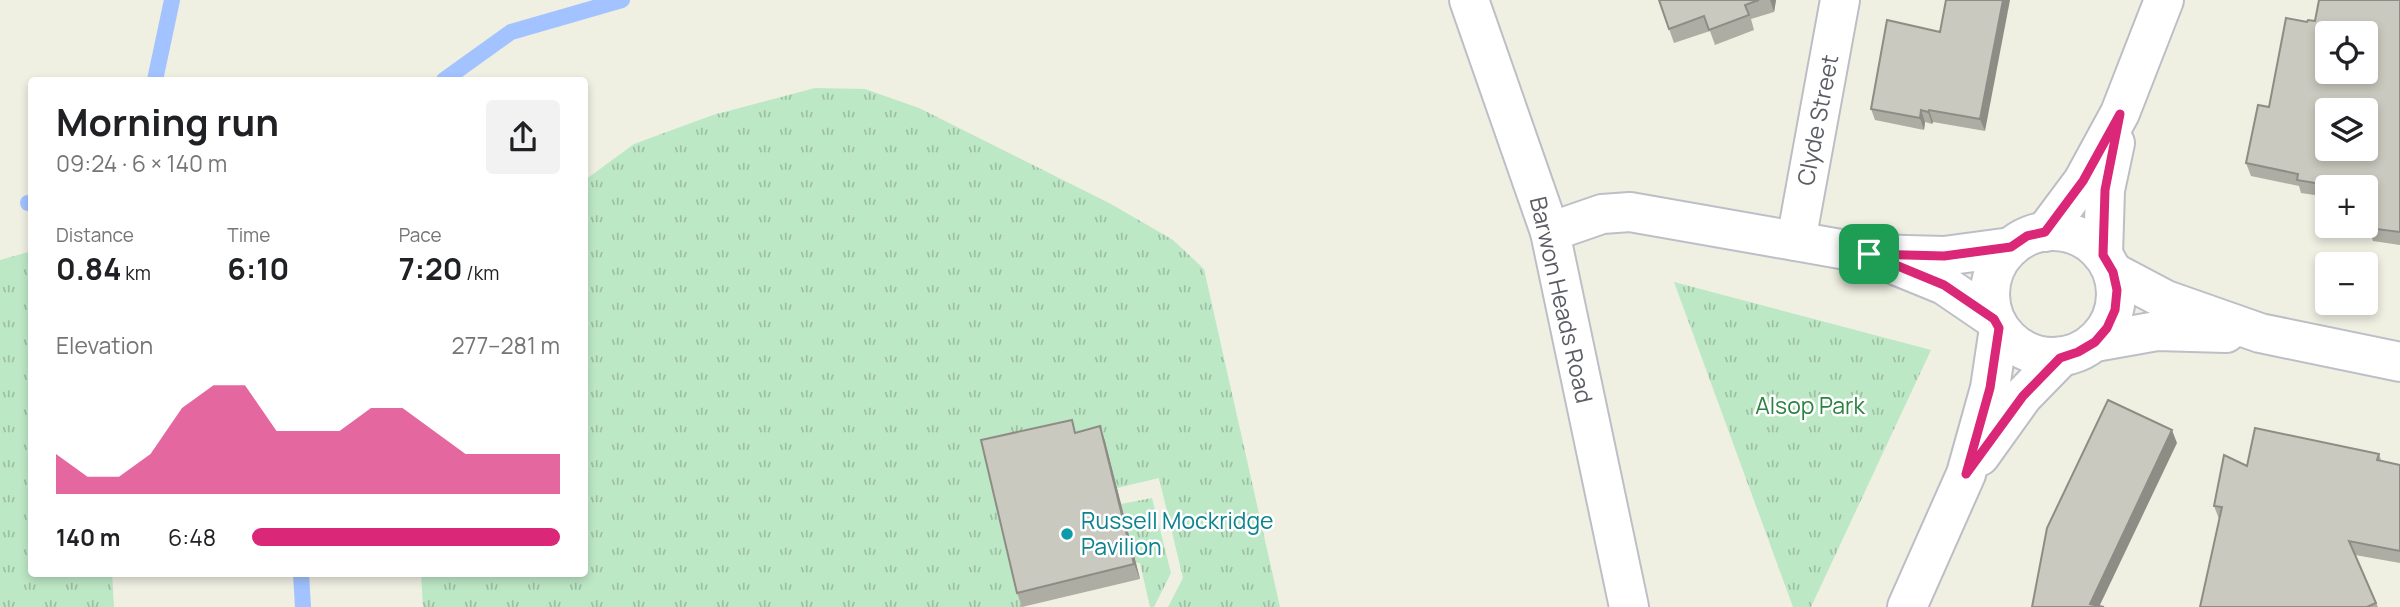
<!DOCTYPE html>
<html lang="en">
<head>
<meta charset="utf-8">
<style>
  :root { --surface:#fff; --page:#f2f2f2; --text:#202124; --muted:#757577; --accent:#db2777 }
  body { margin:0; font-family:Manrope,sans-serif; background:var(--page); color:var(--text); height:100vh; display:flex; flex-direction:column; font-size:26px; white-space:nowrap }
  * { box-sizing:border-box; margin:0 }
  p { font-size:23px; color:var(--muted) }
  .icon { flex:none; width:38px; height:38px; fill:none; stroke:currentColor; stroke-width:2; stroke-linecap:round; stroke-linejoin:round }
  .map { position:relative; flex:1; overflow:hidden }
  .sheet { position:absolute; left:28px; top:77px; width:560px; height:500px; display:flex; flex-direction:column; background:var(--surface); border-radius:7px; box-shadow:0 4px 10px #0003 }
  .sheet>* { flex:none }
  .tools { position:absolute; left:2315px; top:21px; display:grid; gap:14px }
  .tools a { display:grid; place-items:center; width:63px; height:63px; border-radius:7px; background:var(--surface); box-shadow:0 4px 10px #0003; font-size:35px }
  .pin { position:absolute; display:grid; place-items:center; width:60px; height:60px; color:#fff; margin:-30px; border-radius:14px; box-shadow:0 4px 10px #0006 }
  .round { display:grid; place-items:center; flex:none; width:74px; height:74px; border-radius:7px; background:var(--page) }
  .overview { display:flex; align-items:center; justify-content:space-between; height:119px; padding:0 28px }
  h1 { font-size:38px; font-weight:700; line-height:52px }
  .figures { display:grid; grid-template-columns:repeat(3,1fr); gap:10px; height:119px; padding:7px 28px }
  .figures div { display:grid; align-content:center }
  .figures b { font-size:30px; font-weight:700 }
  .figures small { font-size:19px; font-weight:400 }
  .figures p { font-size:19px }
  .chart { height:196px; padding:14px 28px }
  .chart p { display:flex; justify-content:space-between }
  .chart svg { width:100%; height:126px; margin-top:7px; fill:var(--accent); opacity:.7 }
  ul { padding:0 28px; list-style:none; font-size:23px }
  li { display:grid; grid-template-columns:112px 84px 1fr; align-items:center; height:52px }
  li i { height:18px; border-radius:9px; background:var(--accent) }
  .map>svg:first-child { display:block }
  .grass { fill:url(#grass-tufts) }
  .lines { fill:none; stroke-linecap:round; stroke-linejoin:round }
  .stream { stroke:#a2c3ff; stroke-width:16 }
  .street-casing { stroke:#bdbec5; stroke-width:42 }
  .secondary-casing { stroke:#bdbfc7; stroke-width:42 }
  .street { stroke:#fff; stroke-width:38 }
  .secondary { stroke:#fff; stroke-width:38 }
  .wall { fill:#aeada4 }
  .shaded-wall { fill:#8d8d86 }
  .building { fill:#cac9bf; stroke:#8d8d86; stroke-width:2; fill-rule:evenodd }
  .route-casing { stroke:#fff; stroke-width:14 }
  .route { stroke:#db2777; stroke-width:9 }
  .culture-dot { fill:#0f9aa8; stroke:#fff; stroke-width:2.5 }
  .labels { text-anchor:middle; stroke-width:5; stroke-linejoin:round; paint-order:stroke }
  .street-label { font-size:23px; fill:#5b5d64; stroke:#fff }
  .park-label { font-size:23px; fill:#2d8242; stroke:#fff }
  .culture-label { font-size:23px; fill:#0d838f; stroke:#fff; text-anchor:start }
</style>
</head>
<body>
<div class="map">
<svg width="2400" height="607" viewBox="0 0 2400 607">
  <defs>
    <pattern id="grass-tufts" width="24" height="20" patternUnits="userSpaceOnUse" patternTransform="scale(1.75)"><rect width="24" height="20" fill="#bde8c6"/><path d="M3 7l-1-3M5 7V3M7 7l1-3M15 17l-1-3M17 17v-4M19 17l1-3" fill="none" stroke="#9dbfa4"/></pattern>
  </defs>
  <rect width="100%" height="100%" fill="#efefe2"/>
  <g class="grass">
    <polygon points="815,88 865,89 919,108 1111,204 1173,240 1204,269 1280,607 1168,607 1183,578 1159,478 1117,488 1105,441 1022,607 423,607 421,574 584,574 585,180 634,144 713,115"/>
    <polygon points="32,251 32,574 112,574 114,607 0,607 0,260"/>
    <polygon points="1674,282 1931,350 1811,607 1793,607"/>
    <polygon points="1152,498 1171,573 1154,607 1150,607 1140,563 1136,563 1121,504"/>
  </g>
  <g class="lines">
    <g class="stream">
      <polyline points="155,80 172,0"/>
      <polyline points="444,80 511,32 622,0"/>
      <polyline points="28,203 32,203"/>
      <polyline points="301,574 303,607"/>
    </g>
    <g class="street-casing">
      <g id="street">
        <polyline points="2045,232 2083,181 2120,113 2164,0"/>
        <polyline points="1796,241 1840,0"/>
        <polyline points="2103,255 2105,190 2115,143"/>
        <polyline points="1980,456 2023,396 2060,358"/>
        <polyline points="1907,607 1966,474 1990,388 1999,328"/>
      </g>
    </g>
    <g class="secondary-casing">
      <g id="secondary">
        <polyline points="1469,0 1550,232 1629,607"/>
        <circle cx="2053" cy="294" r="63"/>
        <polyline points="1550,232 1602,214 1630,212 1869,254 1944,256 2011,247"/>
        <polyline points="1890,263 1944,285 1994,319"/>
        <polyline points="2113,272 2166,300 2260,333 2400,362"/>
        <polyline points="2095,342 2157,331 2226,333"/>
      </g>
    </g>
    <use href="#street" class="street"/>
    <use href="#secondary" class="secondary"/>
  </g>
  <g class="wall">
    <polygon points="1659,0 1776,0 1774,12 1751,19 1754,30 1715,45 1710,31 1674,43"/>
    <polygon points="1946,0 1985,131 1933,122 1932,124 1925,122 1924,130 1875,120 1871,109 1940,32"/>
    <polygon points="2400,0 2400,245 2373,241 2368,228 2372,205 2366,204 2366,187 2328,187 2328,197 2301,193 2299,186 2251,176 2246,163 2269,107 2307,22"/>
    <polygon points="1076,433 1105,441 1140,579 1022,607 1017,593"/>
    <polygon points="2379,454 2381,460 2400,465 2400,563 2355,555 2378,607 2200,607 2219,519 2214,506 2247,466"/>
  </g>
  <g class="shaded-wall">
    <polygon points="1770,0 1776,0 1774,12"/>
    <polygon points="2003,0 2010,0 1985,131 1980,119"/>
    <polygon points="1921,110 1925,122 1924,130 1920,118"/>
    <polygon points="1929,110 1933,122 1932,124 1928,112"/>
    <polygon points="1100,426 1105,441 1140,579 1134,564"/>
    <polygon points="2172,430 2177,443 2099,607 2090,604"/>
  </g>
  <g class="building">
    <polygon points="1659,0 1759,0 1745,5 1749,15 1709,30 1704,16 1669,29"/>
    <polygon points="1946,0 2003,0 1980,119 1929,110 1928,112 1921,110 1920,118 1871,109 1887,20 1940,32"/>
    <path d="M2319,0H2400V232L2368,228L2374,194L2366,192V187H2339L2297,180L2298,174L2246,163L2258,105L2269,107L2286,18L2307,22L2308,20L2315,21ZM2328,33H2366V72H2328ZM2328,110H2366V149H2328Z"/>
    <polygon points="2108,400 2172,430 2090,604 2104,607 2032,607 2047,528"/>
    <polygon points="1072,420 1075,433 1100,426 1134,564 1017,593 981,440"/>
    <polygon points="2255,428 2379,454 2377,460 2400,465 2400,551 2349,541 2376,603 2367,607 2200,607 2222,507 2214,506 2224,455 2247,466"/>
  </g>
  <g class="lines">
    <g class="route-casing">
      <polygon id="route" points="2120,114 2105,190 2103,255 2113,272 2117,290 2115,310 2107,328 2095,342 2078,352 2060,358 2023,396 1966,474 1990,388 1999,328 1994,319 1944,285 1869,254 1944,256 2011,247 2027,236 2045,232 2083,181"/>
    </g>
    <use href="#route" class="route"/>
  </g>
  <circle class="culture-dot" cx="1067" cy="534" r="7"/>
  <g class="labels">
    <g class="street-label">
      <text transform="translate(1818 120) rotate(-79)" y="8">Clyde Street</text>
      <text transform="translate(1561 300) rotate(77)" y="8">Barwon Heads Road</text>
    </g>
    <g class="park-label">
      <text x="1810" y="414">Alsop Park</text>
    </g>
    <g class="culture-label">
      <text x="1081" y="529">Russell Mockridge<tspan x="1081" dy="26">Pavilion</tspan></text>
    </g>
  </g>
</svg>
<div class="tools">
<a><svg class="icon" aria-label="locate" viewBox="0 0 24 24"><circle cx="12" cy="12" r="6"/><path d="M12 2v4M12 18v4M2 12h4M18 12h4"/></svg></a>
<a><svg class="icon" aria-label="layers" viewBox="0 0 24 24"><path d="M12 4l9 5-9 5-9-5zM3 14l9 5 9-5"/></svg></a>
<a>+</a>
<a>−</a>
</div>
<div class="pin" style="left:1869px;top:254px;background:#1e9e55"><svg class="icon" aria-label="arrive" viewBox="0 0 24 24"><path d="M6 21V4h12l-3 4 3 4H6"/></svg></div>
<section class="sheet">
<div class="overview"><div><h1>Morning run</h1><p>09:24 · 6 × 140 m</p></div><a class="round"><svg class="icon" aria-label="share" viewBox="0 0 24 24"><path d="M12 15V3M7 8l5-5 5 5M5 13v7h14v-7"/></svg></a></div>
<div class="figures">
<div><p>Distance</p><b>0.84<small> km</small></b></div>
<div><p>Time</p><b>6:10</b></div>
<div><p>Pace</p><b>7:20<small> /km</small></b></div>
</div>
<div class="chart"><p><span>Elevation</span>277–281 m</p>
<svg viewBox="0 0 160 44" preserveAspectRatio="none"><path d="M0 44V30L10 38L20 38L30 30L40 14L50 6L60 6L70 22L80 22L90 22L100 14L110 14L120 22L130 30L140 30L150 30L160 30V44z"/></svg>
</div>
<ul>
<li><b>140 m</b>6:48<i style="width:100%"></i></li>
</ul>
</section>
</div>
</body>
</html>
